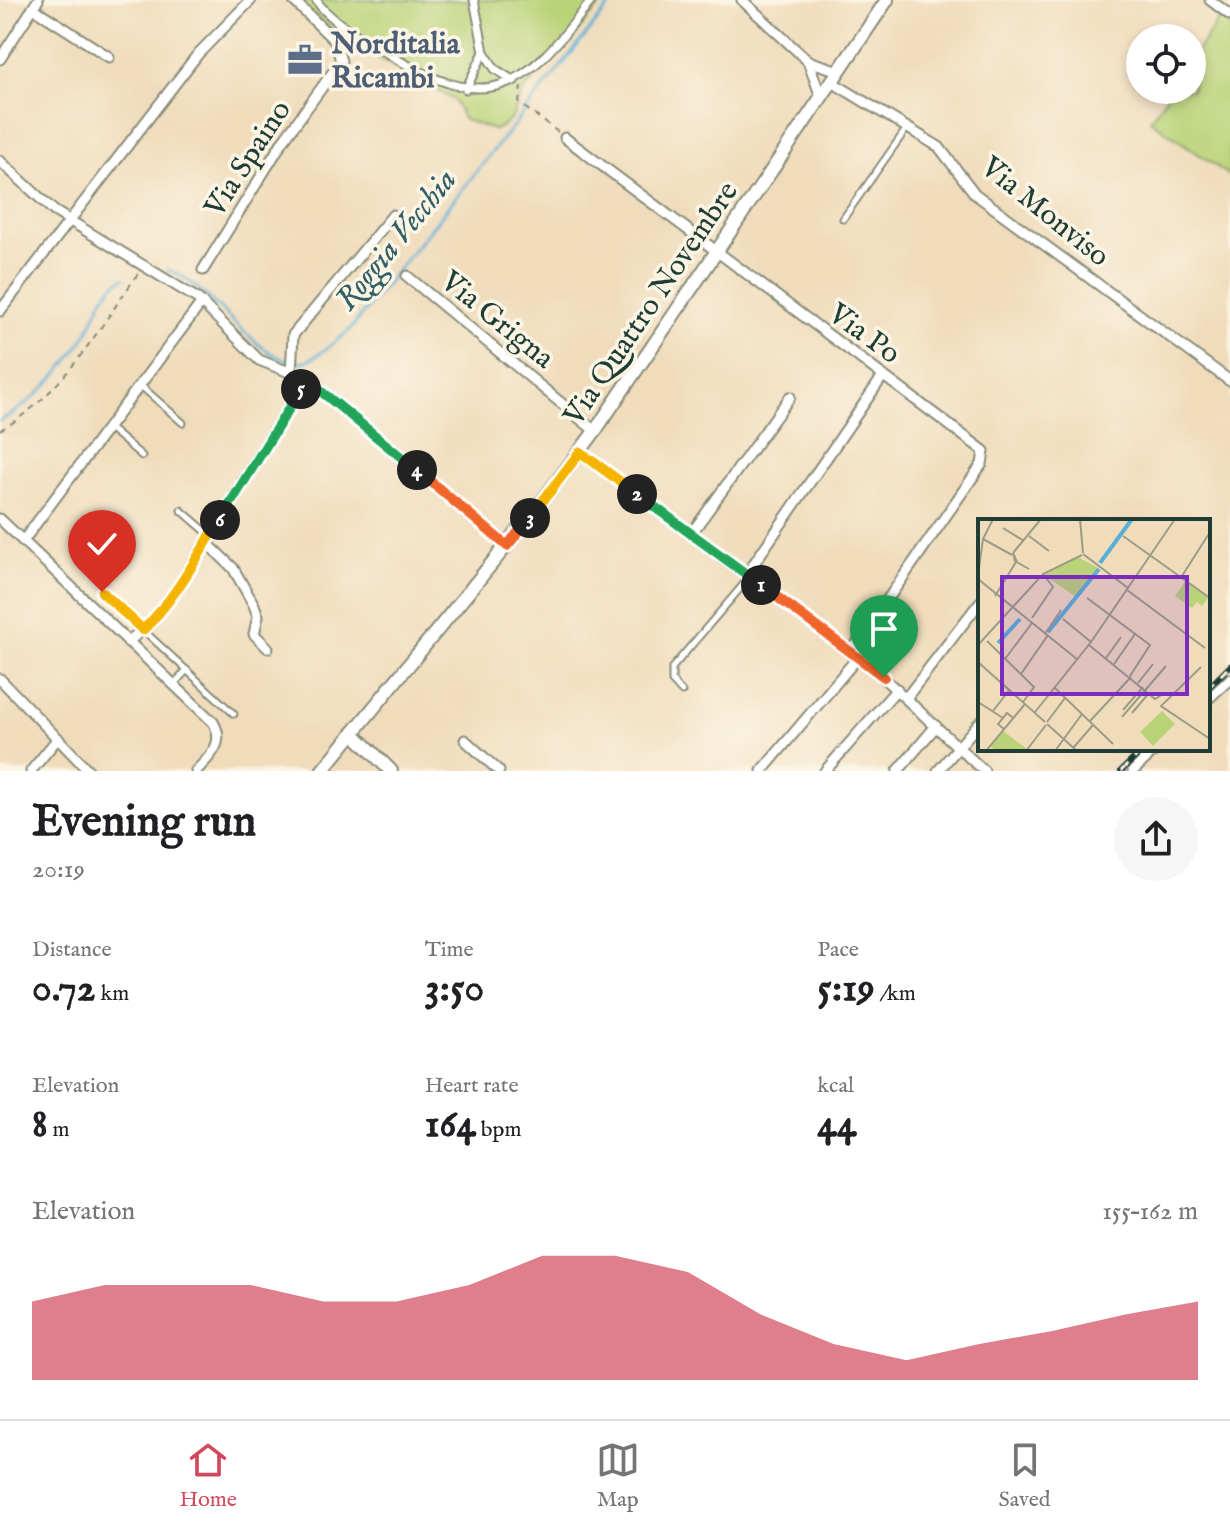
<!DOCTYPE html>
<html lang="en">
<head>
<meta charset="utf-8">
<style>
  :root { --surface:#fff; --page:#f6f6f6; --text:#202124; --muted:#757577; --line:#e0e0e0; --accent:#d1495b }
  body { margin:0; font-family:"IM FELL English",serif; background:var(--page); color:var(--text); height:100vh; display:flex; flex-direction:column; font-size:30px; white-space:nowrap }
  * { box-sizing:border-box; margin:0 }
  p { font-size:26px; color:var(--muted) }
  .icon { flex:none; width:44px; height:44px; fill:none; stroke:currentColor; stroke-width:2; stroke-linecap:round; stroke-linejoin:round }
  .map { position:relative; height:771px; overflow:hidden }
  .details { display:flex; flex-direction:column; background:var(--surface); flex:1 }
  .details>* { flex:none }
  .controls { position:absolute; left:1126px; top:24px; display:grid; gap:16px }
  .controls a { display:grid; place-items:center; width:80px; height:80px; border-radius:50%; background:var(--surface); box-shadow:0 4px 12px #0003; font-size:40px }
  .pin { position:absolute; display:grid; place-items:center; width:68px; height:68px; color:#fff; margin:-82px -34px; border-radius:50% 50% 50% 0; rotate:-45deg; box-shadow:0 0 8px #0007 }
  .pin .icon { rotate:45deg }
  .km { position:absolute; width:40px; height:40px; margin:-20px; border-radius:50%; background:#222; color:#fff; font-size:22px; line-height:40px; text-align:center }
  .round { display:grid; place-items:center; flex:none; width:84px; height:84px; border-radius:42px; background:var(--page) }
  .summary { display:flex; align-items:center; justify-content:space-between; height:136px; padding:0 32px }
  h1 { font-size:44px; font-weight:700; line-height:60px }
  .stats { display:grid; grid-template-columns:repeat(3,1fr); gap:12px; height:136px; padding:8px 32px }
  .stats div { display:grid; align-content:center }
  .stats b { font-size:40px; font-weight:700 }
  .stats small { font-size:22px; font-weight:400 }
  .stats p { font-size:22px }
  .chart { height:224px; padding:16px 32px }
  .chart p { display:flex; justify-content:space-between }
  .chart svg { width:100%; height:144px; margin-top:8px; fill:var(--accent); opacity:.7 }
  .menu { display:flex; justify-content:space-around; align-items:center; height:112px; border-top:2px solid var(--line); background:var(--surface); font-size:22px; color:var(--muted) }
  .menu a { display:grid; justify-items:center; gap:4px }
  .menu .current { color:var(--accent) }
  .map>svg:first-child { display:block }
  .green { fill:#bad378; stroke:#6c8856; stroke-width:2 }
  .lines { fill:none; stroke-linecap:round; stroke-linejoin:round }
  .stream { stroke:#5aafd6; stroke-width:3 }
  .service-casing { stroke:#888c78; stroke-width:9 }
  .pedestrian-casing { stroke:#888c78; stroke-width:11 }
  .minor-casing { stroke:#888c78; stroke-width:13 }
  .tertiary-casing { stroke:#888c78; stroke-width:16 }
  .path { stroke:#888c78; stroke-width:2; stroke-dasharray:6 6; stroke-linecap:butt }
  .service { stroke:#fff; stroke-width:5 }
  .pedestrian { stroke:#fff; stroke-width:7 }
  .minor { stroke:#fff; stroke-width:9 }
  .tertiary { stroke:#fff; stroke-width:12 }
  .rail-casing { stroke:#1f3d34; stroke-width:6 }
  .rail { stroke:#fcf5e5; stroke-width:3; stroke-dasharray:9; stroke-linecap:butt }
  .split-1-casing { stroke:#fff; stroke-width:16 }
  .split-2-casing { stroke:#fff; stroke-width:16 }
  .split-3-casing { stroke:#fff; stroke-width:16 }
  .split-4-casing { stroke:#fff; stroke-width:16 }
  .split-5-casing { stroke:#fff; stroke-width:16 }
  .split-6-casing { stroke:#fff; stroke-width:16 }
  .split-7-casing { stroke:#fff; stroke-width:16 }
  .split-8-casing { stroke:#fff; stroke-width:16 }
  .split-1 { stroke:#f0652b; stroke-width:10 }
  .split-2 { stroke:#22a559; stroke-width:10 }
  .split-3 { stroke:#f5b400; stroke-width:10 }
  .split-4 { stroke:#f0652b; stroke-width:10 }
  .split-5 { stroke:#22a559; stroke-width:10 }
  .split-6 { stroke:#22a559; stroke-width:10 }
  .split-7 { stroke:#f5b400; stroke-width:10 }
  .split-8 { stroke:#f5b400; stroke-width:10 }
  .labels { text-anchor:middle; stroke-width:7; stroke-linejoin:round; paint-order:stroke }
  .service-label { font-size:30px; font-weight:bold; fill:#4e5e75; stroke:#fcf5e5; text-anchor:start }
  .street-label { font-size:30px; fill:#1f3d34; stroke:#fcf5e5 }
  .water-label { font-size:32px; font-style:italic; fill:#315f65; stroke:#fcf5e5 }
  .inset-river { fill:none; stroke:#5aafd6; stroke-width:4 }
  .inset-road { fill:none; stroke:#9c9c85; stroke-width:2 }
  .view { fill:#7b2cbf; fill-opacity:0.15; stroke:#7b2cbf; stroke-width:4 }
  .inset-edge { fill:none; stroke:#1f3d34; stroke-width:4 }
</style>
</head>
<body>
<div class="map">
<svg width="1230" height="771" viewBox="0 0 1230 771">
  <rect width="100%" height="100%" fill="#fcf5e5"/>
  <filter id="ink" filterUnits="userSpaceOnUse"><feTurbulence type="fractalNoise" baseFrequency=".0125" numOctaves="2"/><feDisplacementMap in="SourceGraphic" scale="16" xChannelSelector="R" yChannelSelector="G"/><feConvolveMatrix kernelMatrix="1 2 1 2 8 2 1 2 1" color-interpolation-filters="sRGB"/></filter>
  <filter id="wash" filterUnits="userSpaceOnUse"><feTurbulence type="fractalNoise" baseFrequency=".006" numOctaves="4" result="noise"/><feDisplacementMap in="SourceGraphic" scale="32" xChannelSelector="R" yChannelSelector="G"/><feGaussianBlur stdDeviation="1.8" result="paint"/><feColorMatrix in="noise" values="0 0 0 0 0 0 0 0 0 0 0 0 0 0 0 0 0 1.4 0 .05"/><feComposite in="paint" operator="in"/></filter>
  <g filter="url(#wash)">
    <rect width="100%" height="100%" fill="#f0dcbb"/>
    <g class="green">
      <path d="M296,0H605C579,30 553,59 526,88C512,104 521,120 494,130L464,120L454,100L348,41Z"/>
      <polygon points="1221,16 1230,23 1230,176 1150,120 1171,90 1192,90 1192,59"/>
    </g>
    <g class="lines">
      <g class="stream">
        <path d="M168,270C209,282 264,374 306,361C320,356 335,341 348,332L614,0"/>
        <path d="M0,421C34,402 63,371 84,338C99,315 98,292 124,278"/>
      </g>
    </g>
  </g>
  <g filter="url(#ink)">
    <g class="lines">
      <g class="service-casing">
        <g id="service">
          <polyline points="843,219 907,128"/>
          <polyline points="141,386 183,423"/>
          <polyline points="109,428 142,456"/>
          <polyline points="181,510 210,535"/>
          <polyline points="102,592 234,714"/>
          <polyline points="174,684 187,670"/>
          <polyline points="682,692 672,681 672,668 749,578"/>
        </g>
      </g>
      <g class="pedestrian-casing">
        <g id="pedestrian">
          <path d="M316,0C330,21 363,39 385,52C490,117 522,91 592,0"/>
          <polyline points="484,52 495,69 514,81"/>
          <polyline points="466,89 484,52 474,0"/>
        </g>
      </g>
      <g class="minor-casing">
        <g id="minor">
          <polyline points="742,0 808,61 839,71"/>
          <polyline points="1210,0 1230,15"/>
          <polyline points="33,8 109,57"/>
          <polyline points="0,59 38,0"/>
          <polyline points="808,61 821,97"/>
          <polyline points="832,82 939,147 975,194 1230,381"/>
          <polyline points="565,138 984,451 982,464 851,652"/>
          <polyline points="0,161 54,211 198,299 259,360 304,378 330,398 507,546"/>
          <polyline points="203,270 283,141 341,61 335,41 293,0"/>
          <polyline points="407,276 595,431"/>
          <polyline points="0,311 198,54 251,0"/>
          <polyline points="291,373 293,335 393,215"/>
          <polyline points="580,452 878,673 984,771"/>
          <path d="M0,519L213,722C226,743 210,756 196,771"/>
          <polyline points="691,534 790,397"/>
          <polyline points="23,541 202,302"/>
          <polyline points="206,542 233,568 254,605 258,616 254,634 268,648"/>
          <polyline points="746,575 883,376"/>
          <polyline points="128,642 149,624 177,589 306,379"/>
          <polyline points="0,679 89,771"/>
          <polyline points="906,698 980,602"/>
          <polyline points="1208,699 1230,679"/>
          <polyline points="465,740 499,771"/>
          <polyline points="31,771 58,738"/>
          <polyline points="762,771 858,657"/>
          <polyline points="825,771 897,689"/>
          <polyline points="898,771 936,726"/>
          <polyline points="938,771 980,722"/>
          <polyline points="1133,771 1156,749"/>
        </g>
      </g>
      <g class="tertiary-casing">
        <g id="tertiary">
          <polyline points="353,733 391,771"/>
          <polyline points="322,771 538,507 595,431 887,0"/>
        </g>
      </g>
      <g class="path">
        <polyline points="521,86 519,103 558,132"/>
        <path d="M0,430C62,396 98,329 138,274"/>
      </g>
      <use href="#service" class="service"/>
      <use href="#pedestrian" class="pedestrian"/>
      <use href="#minor" class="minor"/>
      <use href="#tertiary" class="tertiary"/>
      <g class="rail-casing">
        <g id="rail">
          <polyline points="1208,688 1230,666"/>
          <polyline points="1121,771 1144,749"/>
        </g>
      </g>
      <use href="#rail" class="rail"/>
    </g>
  </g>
  <g class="lines" filter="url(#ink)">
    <g class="split-1-casing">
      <polyline id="split-1" points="761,585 884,677"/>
    </g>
    <g class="split-2-casing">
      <polyline id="split-2" points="637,494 761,585"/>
    </g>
    <g class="split-3-casing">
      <polyline id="split-3" points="530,518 580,452 637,494"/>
    </g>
    <g class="split-4-casing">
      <polyline id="split-4" points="417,470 507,546 530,518"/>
    </g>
    <g class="split-5-casing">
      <polyline id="split-5" points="301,389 306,379 417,470"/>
    </g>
    <g class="split-6-casing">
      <polyline id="split-6" points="220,520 301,389"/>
    </g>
    <g class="split-7-casing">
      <path id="split-7" d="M129,617L143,630C175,599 197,557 220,520"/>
    </g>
    <g class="split-8-casing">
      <polyline id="split-8" points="102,592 129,617"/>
    </g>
    <use href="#split-1" class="split-1"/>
    <use href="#split-2" class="split-2"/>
    <use href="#split-3" class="split-3"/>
    <use href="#split-4" class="split-4"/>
    <use href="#split-5" class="split-5"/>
    <use href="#split-6" class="split-6"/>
    <use href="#split-7" class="split-7"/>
    <use href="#split-8" class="split-8"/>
  </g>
  <defs>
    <g id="office-bare" transform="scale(2.76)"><path d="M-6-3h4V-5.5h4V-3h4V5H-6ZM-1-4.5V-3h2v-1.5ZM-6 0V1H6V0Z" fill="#5c6f8a" stroke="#fcf5e5" stroke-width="2.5" paint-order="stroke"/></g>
  </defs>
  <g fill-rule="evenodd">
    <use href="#office-bare" x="305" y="60"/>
  </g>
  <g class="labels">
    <g class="service-label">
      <text x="331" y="53">Norditalia<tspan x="331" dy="34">Ricambi</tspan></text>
    </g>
    <g class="street-label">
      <text transform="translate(247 158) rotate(-57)" y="10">Via Spaino</text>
      <text transform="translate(1046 211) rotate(39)" y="10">Via Monviso</text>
      <text transform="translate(650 303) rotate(-56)" y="10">Via Quattro Novembre</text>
      <text transform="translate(498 319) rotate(39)" y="10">Via Grigna</text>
      <text transform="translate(865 333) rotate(36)" y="10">Via Po</text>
    </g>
    <g class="water-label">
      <text transform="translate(395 239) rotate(-51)" y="11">Roggia Vecchia</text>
    </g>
  </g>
  <g transform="translate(978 519)">
    <rect width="232" height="232" fill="#f0dcbb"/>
    <path d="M100,38L120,49L98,78L66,56ZM208,61L230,79L224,87L219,83L214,89L197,77ZM184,192L197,205L175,227L162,213ZM25,212L49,230L48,232H17L13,228Z" fill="#bad378"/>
    <path class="inset-river" d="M122,44L154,0M70,113L121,50M20,124L42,100"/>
    <path class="inset-road" d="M102,0L105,34M25,9L46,22M51,17L71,32M145,17L232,79M5,20L34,36M35,34L63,0M105,35L150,69M39,43L35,34L37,42L51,50M0,56L5,20L15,0M204,57L232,13M0,60L100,141M149,71L227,129M17,77L38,43M109,79L172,126L152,157M54,99L75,68L65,55M85,100L113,123M67,115L83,91M9,122L56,168L45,183M0,126L65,55L104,36M111,126L177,180L185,175M128,139L143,118M27,140L54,104M0,143L67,203M136,145L157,115M223,148L183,187L232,220M43,155L70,116M160,164L175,145M77,169L135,225M0,183L25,199M145,191L165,168M15,192L32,170M57,193L113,123L197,0M154,194L171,174M144,198L188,147M112,202L153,158M69,203L87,179M69,205L99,232M26,210L20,205L25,199L29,194L35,199M96,228L115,206M8,232L47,185M48,232L68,206M77,232L104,195"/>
    <path class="view" d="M24,58H209V175H24Z"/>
    <rect width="232" height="232" class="inset-edge"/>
  </g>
</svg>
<div class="controls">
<a><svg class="icon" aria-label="locate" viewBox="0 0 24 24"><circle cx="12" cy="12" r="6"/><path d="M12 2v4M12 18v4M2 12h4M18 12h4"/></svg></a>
</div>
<div class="pin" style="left:884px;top:677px;background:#1e9e55"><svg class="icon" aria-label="arrive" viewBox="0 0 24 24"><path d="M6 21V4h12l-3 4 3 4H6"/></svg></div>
<div class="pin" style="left:102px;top:592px;background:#d93025"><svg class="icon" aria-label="check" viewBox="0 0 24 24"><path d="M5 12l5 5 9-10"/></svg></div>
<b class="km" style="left:761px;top:585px">1</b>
<b class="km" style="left:637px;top:494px">2</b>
<b class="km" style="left:530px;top:518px">3</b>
<b class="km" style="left:417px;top:470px">4</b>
<b class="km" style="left:301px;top:389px">5</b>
<b class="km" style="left:220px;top:520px">6</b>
</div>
<section class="details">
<div class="summary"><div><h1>Evening run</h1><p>20:19</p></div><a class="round"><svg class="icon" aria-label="share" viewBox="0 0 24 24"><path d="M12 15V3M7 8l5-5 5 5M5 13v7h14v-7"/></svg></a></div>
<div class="stats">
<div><p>Distance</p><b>0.72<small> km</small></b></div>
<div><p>Time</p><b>3:50</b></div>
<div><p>Pace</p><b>5:19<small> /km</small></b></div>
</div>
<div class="stats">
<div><p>Elevation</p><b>8<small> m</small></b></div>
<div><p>Heart rate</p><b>164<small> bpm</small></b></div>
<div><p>kcal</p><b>44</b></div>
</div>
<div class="chart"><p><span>Elevation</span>155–162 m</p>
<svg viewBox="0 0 160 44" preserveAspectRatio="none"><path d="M0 44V20L10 15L20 15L30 15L40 20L50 20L60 15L70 6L80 6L90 11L100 24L110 33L120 38L130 33L140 29L150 24L160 20V44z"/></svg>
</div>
</section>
<nav class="menu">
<a class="current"><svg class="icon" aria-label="home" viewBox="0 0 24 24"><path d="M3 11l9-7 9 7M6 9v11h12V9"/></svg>Home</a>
<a><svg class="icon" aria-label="map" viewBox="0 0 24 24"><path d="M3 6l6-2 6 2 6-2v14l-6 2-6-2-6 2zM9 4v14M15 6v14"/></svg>Map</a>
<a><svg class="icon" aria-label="saved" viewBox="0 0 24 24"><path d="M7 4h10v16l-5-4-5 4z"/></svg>Saved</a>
</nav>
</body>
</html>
